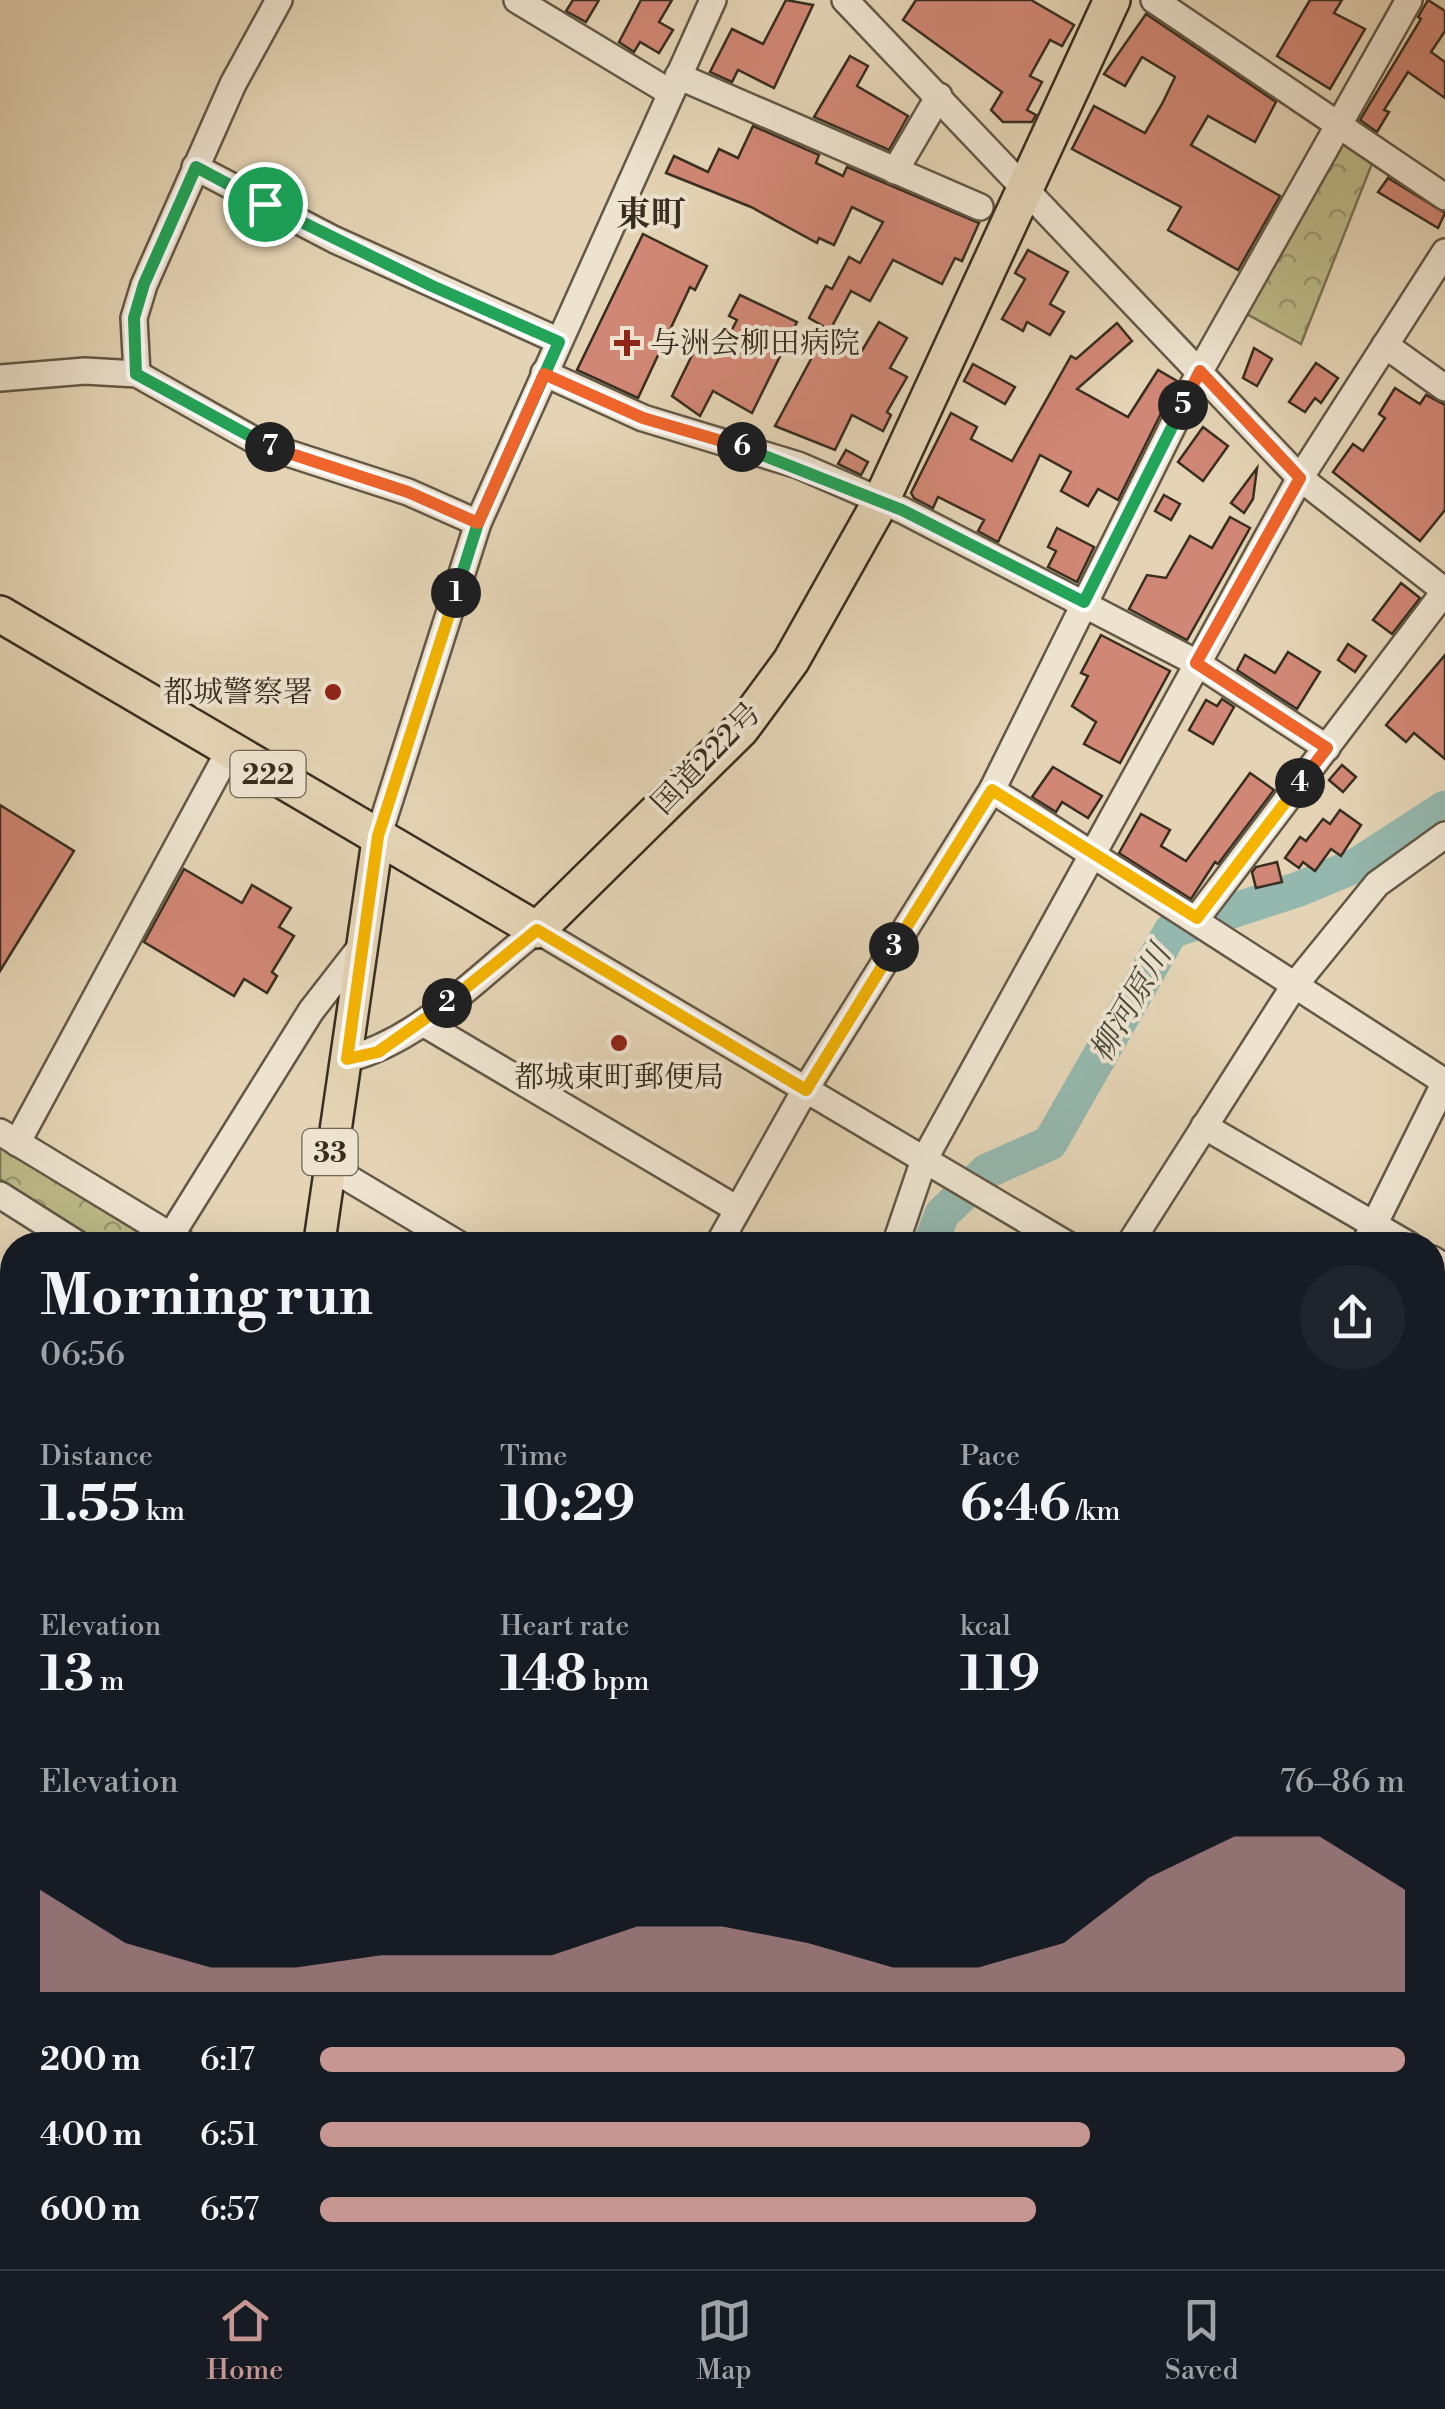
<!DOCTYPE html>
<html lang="en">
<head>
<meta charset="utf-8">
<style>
  :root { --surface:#171b24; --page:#20242c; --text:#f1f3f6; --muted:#9ea1a6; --line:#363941; --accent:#c59692 }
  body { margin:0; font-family:"Libre Bodoni","Noto Serif JP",serif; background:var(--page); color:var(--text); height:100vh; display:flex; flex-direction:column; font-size:38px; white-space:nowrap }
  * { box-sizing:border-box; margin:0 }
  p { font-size:32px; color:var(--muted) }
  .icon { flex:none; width:55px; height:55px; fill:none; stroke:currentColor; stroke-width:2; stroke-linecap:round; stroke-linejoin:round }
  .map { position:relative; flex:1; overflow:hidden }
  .side { position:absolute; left:0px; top:1232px; width:1445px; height:1038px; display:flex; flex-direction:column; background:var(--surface); border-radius:40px 40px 0 0; box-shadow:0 10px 40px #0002 }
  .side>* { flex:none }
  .pin { position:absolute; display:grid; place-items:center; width:85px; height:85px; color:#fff; margin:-42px; border:5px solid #fff; border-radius:50%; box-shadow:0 2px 10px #0007 }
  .km { position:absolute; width:50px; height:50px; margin:-25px; border-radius:50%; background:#222; color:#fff; font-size:28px; line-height:50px; text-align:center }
  .round { display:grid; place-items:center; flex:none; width:105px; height:105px; border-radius:52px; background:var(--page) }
  .head { display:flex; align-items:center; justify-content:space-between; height:170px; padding:0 40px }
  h1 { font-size:55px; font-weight:700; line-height:75px }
  .stats { display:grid; grid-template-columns:repeat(3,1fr); gap:15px; height:170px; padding:10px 40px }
  .stats div { display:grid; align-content:center }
  .stats b { font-size:50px; font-weight:700 }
  .stats small { font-size:28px; font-weight:400 }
  .stats p { font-size:28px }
  .chart { height:280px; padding:20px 40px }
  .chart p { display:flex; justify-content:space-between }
  .chart svg { width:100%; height:180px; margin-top:10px; fill:var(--accent); opacity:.7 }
  ul { padding:0 40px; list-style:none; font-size:32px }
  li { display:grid; grid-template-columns:160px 120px 1fr; align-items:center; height:75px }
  li i { height:25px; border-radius:12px; background:var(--accent) }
  .tabs { display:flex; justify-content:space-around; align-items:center; height:140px; border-top:2px solid var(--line); background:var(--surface); font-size:28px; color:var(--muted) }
  .tabs a { display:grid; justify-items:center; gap:5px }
  .tabs .current { color:var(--accent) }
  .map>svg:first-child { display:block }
  .park { fill:url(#park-crowns); stroke:#7a7454; stroke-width:2.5 }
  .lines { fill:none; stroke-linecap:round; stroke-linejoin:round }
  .river { stroke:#95b8ae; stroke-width:35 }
  .building { fill:#d18775; stroke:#382e20; stroke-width:2.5 }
  .minor-casing { stroke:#635845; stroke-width:30 }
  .major-casing { stroke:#382e20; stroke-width:35 }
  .highway-casing { stroke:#382e20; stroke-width:40 }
  .minor { stroke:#ede3cf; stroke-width:25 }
  .major { stroke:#e4d4b5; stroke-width:30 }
  .highway { stroke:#e4d4b5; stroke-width:35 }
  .split-1-casing { stroke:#fff; stroke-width:20 }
  .split-2-casing { stroke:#fff; stroke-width:20 }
  .split-3-casing { stroke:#fff; stroke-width:20 }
  .split-4-casing { stroke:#fff; stroke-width:20 }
  .split-5-casing { stroke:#fff; stroke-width:20 }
  .split-6-casing { stroke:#fff; stroke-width:20 }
  .split-7-casing { stroke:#fff; stroke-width:20 }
  .split-8-casing { stroke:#fff; stroke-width:20 }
  .split-1 { stroke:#22a559; stroke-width:12 }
  .split-2 { stroke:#f5b400; stroke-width:12 }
  .split-3 { stroke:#f5b400; stroke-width:12 }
  .split-4 { stroke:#f5b400; stroke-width:12 }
  .split-5 { stroke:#f0652b; stroke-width:12 }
  .split-6 { stroke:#22a559; stroke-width:12 }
  .split-7 { stroke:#f0652b; stroke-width:12 }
  .split-8 { stroke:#22a559; stroke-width:12 }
  .poi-dot { fill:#8f2418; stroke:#ede3cf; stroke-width:4 }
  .labels { text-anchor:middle; stroke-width:8; stroke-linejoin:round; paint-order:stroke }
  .shield { fill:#ede3cf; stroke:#6e6454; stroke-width:2.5 }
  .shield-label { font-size:28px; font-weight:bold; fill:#382e20 }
  .poi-label { font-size:30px; fill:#382e20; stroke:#ede3cf; text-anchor:start }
  .street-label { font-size:30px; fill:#382e20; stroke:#ede3cf }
  .water-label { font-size:32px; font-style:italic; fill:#4b4a3c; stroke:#ede3cf }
  .quarter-label { font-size:35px; font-weight:bold; fill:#382e20; stroke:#ede3cf }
</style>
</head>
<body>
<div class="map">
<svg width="1445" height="2269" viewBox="0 0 1445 2269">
  <defs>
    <pattern id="park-crowns" width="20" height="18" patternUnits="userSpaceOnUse" patternTransform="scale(2.5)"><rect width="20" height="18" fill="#bcba88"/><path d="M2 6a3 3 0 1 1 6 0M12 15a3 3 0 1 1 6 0" fill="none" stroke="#9a986f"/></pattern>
  </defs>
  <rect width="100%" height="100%" fill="#e4d4b5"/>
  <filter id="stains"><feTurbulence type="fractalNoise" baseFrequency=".002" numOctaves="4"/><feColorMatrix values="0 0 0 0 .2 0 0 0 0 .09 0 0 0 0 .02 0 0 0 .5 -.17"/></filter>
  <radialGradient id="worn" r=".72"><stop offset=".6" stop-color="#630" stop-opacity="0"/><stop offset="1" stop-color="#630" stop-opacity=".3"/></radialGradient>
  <g class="park">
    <polygon points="1342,141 1373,161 1301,344 1245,313"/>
    <polygon points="0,1146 146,1237 142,1245 103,1245 0,1179"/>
    <polygon points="0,1707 12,1714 12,1787 0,1808"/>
  </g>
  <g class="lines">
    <g class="river">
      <polyline points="930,1245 942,1214 987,1171 1050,1143 1171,931 1299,889 1357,865 1445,808"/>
      <polyline points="436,2269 443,2258"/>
    </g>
  </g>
  <g class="building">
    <polygon points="573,0 599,0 586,22 566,11"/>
    <polygon points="641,0 672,0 659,22 673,30 659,53 640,42 634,52 619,42"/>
    <polygon points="786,0 813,5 774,88 738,70 732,82 710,72 732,29 763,44"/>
    <polygon points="916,0 1031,0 1074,25 1062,46 1050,40 1030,76 1042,82 1027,110 1036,115 1032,122 1003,122 991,110 1002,92 903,20"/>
    <polygon points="1310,0 1342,0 1334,13 1365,29 1330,89 1277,56"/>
    <polygon points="1428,0 1445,11 1445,31 1431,52 1445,62 1445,98 1408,72 1384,110 1389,112 1377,132 1360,120 1421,19 1418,17"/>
    <polygon points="1146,14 1276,102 1255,142 1208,116 1191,145 1280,196 1238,270 1168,230 1181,207 1072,149 1094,106 1145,133 1162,104 1175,77 1142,57 1125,86 1104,74"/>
    <polygon points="850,56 868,66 857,86 908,116 889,150 814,117"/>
    <polygon points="753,126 819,155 816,163 843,176 847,167 979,223 962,261 955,258 942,284 893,260 870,301 851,291 830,330 809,318 826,286 832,289 849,257 860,263 883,222 852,207 834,245 819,238 817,243 751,207 666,173 674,156 708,172 719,149 738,158"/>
    <polygon points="1388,178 1445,213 1438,228 1378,192"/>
    <polygon points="643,234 707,266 695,290 690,287 638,398 577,370"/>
    <polygon points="1028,250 1068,272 1050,304 1064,312 1050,335 1027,322 1023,331 1002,319 1025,279 1015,273"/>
    <polygon points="740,295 797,322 752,413 713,391 700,416 672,396 701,337 722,348 737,320 729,316"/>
    <polygon points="879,322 907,338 890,368 907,377 887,412 891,415 883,431 852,415 835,450 775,426 824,335 860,354"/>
    <polygon points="1117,323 1132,341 1077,389 1128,417 1158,370 1177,381 1118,500 1098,489 1088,506 1061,491 1071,472 1040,455 998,542 978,531 984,520 938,497 933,508 914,498 911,493 951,413 977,427 971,439 1012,461 1071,356 1076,359"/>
    <polygon points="1254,348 1272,359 1257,386 1243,378"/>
    <polygon points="1316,363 1338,378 1321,403 1315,398 1305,412 1289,402"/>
    <polygon points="973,364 1015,387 1005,404 964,381"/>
    <polygon points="1395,388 1420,404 1426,395 1445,405 1445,510 1420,541 1333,472 1353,444 1363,451 1385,418 1379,414"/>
    <polygon points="1203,427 1228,446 1203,481 1178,462"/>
    <polygon points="846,450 868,462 861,475 838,464"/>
    <polygon points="1257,468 1253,499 1244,513 1231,503"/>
    <polygon points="1164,495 1180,504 1171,520 1155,511"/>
    <polygon points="1230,517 1250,528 1187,640 1129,609 1147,575 1166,578 1190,536 1212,548"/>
    <polygon points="1057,528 1094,547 1077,582 1048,567 1056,551 1048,547"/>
    <polygon points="1401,583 1420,598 1392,634 1373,620"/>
    <polygon points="1101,635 1170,671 1120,763 1084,744 1096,722 1072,706 1088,676 1081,673"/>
    <polygon points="1348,644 1366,656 1355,672 1338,660"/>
    <polygon points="1288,652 1320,672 1297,709 1237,670 1245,655 1275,673"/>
    <polygon points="1445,655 1445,759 1414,733 1406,742 1386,725"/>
    <polygon points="1222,699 1234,707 1213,744 1189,730 1206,700 1217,706"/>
    <polygon points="1342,765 1356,777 1343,792 1329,780"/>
    <polygon points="1053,767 1102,796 1088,818 1062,802 1056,812 1032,797"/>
    <polygon points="1250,773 1274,790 1218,864 1215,862 1191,899 1119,853 1141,814 1170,830 1161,846 1186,861"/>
    <polygon points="0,805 74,851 0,971"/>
    <polygon points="1340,810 1361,825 1341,856 1331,849 1315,871 1303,862 1299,868 1285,858 1300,837 1306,841 1323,819 1330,824"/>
    <polygon points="1277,862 1282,882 1256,888 1252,872 1256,867"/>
    <polygon points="184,869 242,903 252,885 291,908 279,927 294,936 272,972 277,976 267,993 244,979 234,996 144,942"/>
  </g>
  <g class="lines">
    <g class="minor-casing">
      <g id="minor">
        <polyline points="517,0 671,93"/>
        <polyline points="845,0 1300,478 1445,591"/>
        <polyline points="1154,0 1445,197"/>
        <polyline points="678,76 980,207"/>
        <polyline points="195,167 335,240 559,341"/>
        <polyline points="895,171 939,96"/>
        <polyline points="1385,345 1445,388"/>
        <polyline points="544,373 643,418 798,465 902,510 1197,663 1327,748"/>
        <polyline points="137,374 134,318 144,285 233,84 279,0"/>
        <polyline points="0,378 85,371 137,374 263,445 408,492 478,523"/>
        <polyline points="992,790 1445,1082"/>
        <polyline points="378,837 478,523 713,0"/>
        <polyline points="1197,918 1445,591"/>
        <polyline points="423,1023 737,1209"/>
        <path d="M347,1059C421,1040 478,976 537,930L1068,1245"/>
        <polyline points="1204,1126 1409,1245"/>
        <polyline points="0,1132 186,1245"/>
        <polyline points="17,1143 229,751"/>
        <polyline points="328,1166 460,1245"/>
        <polyline points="0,1195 79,1245"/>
        <polyline points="165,1245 311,1011 360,948"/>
        <polyline points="718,1245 805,1090 992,790 1200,371 1409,0"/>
        <polyline points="895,1245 924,1160 1300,478 1445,252"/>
        <polyline points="1129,1245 1294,986 1377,884 1445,835"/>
        <polyline points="1364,1245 1445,1082"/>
        <polyline points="1432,1259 1445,1267"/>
        <polyline points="1432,1465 1445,1472"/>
        <polyline points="1432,1573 1445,1551"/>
        <polyline points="0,1619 12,1591"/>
        <polyline points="0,1698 12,1704"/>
        <polyline points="0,1820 12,1798"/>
        <polyline points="1432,1993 1445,2000"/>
        <polyline points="1432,2044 1445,2051"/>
        <polyline points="0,2069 12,2078"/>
        <polyline points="1432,2101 1445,2080"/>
        <polyline points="0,2142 12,2122"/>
        <polyline points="286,2258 305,2269"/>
        <polyline points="860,2258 879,2269"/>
        <polyline points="914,2258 914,2269"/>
        <polyline points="1328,2258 1348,2269"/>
        <polyline points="416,2269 423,2258"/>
        <polyline points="455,2269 462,2258"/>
        <polyline points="691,2269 700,2258"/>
        <polyline points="1107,2269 1111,2258"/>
      </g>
    </g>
    <g class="major-casing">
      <g id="major">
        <polyline points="319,1245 378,837"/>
        <polyline points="190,2258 191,2269"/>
      </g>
    </g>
    <g class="highway-casing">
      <polyline id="highway" points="0,614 537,930 741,729 791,661 881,501 1112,0"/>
    </g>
    <use href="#minor" class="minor"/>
    <use href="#major" class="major"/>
    <use href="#highway" class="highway"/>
  </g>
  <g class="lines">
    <g class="split-1-casing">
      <polyline id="split-1" points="265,204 432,286 559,342 478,523 456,593"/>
    </g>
    <g class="split-2-casing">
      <polyline id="split-2" points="447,1003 378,1052 347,1059 378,836 456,593"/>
    </g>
    <g class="split-3-casing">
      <polyline id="split-3" points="447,1003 537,930 806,1090 894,947"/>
    </g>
    <g class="split-4-casing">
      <polyline id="split-4" points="894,947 992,790 1197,918 1300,783"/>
    </g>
    <g class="split-5-casing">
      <polyline id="split-5" points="1183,405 1200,371 1300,478 1196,663 1327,748 1300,783"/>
    </g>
    <g class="split-6-casing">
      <polyline id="split-6" points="742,447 902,510 1084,602 1183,405"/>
    </g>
    <g class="split-7-casing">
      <polyline id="split-7" points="270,447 408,492 478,523 544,374 643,418 742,447"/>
    </g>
    <g class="split-8-casing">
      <polyline id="split-8" points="265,204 196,167 144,284 134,318 136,374 270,447"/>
    </g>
    <use href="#split-1" class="split-1"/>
    <use href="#split-2" class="split-2"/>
    <use href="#split-3" class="split-3"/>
    <use href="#split-4" class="split-4"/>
    <use href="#split-5" class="split-5"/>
    <use href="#split-6" class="split-6"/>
    <use href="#split-7" class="split-7"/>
    <use href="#split-8" class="split-8"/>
  </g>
  <g class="poi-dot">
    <path d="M622 328h10v10h10v10h-10v10h-10v-10h-10v-10h10z"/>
    <circle cx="333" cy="692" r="10"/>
    <circle cx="619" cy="1043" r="10"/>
  </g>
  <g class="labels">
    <g class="shield">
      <rect x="230.5" y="751" width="75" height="46" rx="8"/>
      <rect x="302.5" y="1129" width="55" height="46" rx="8"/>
    </g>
    <g class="shield-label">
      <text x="268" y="784">222</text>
      <text x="330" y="1162">33</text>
    </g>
    <g class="poi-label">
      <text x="650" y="353">与洲会柳田病院</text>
      <text x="313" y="702" text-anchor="end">都城警察署</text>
      <text x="619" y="1087" text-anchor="middle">都城東町郵便局</text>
    </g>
    <g class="street-label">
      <text transform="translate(706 758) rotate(-46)" y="10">国道222号</text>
    </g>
    <g class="water-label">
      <text transform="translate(1130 1003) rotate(-60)" y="11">柳河原川</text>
    </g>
    <g class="quarter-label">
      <text x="651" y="226">東町</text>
    </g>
  </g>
  <rect width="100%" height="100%" filter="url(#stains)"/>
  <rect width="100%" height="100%" fill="url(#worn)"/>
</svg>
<div class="pin" style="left:265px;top:204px;background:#1e9e55"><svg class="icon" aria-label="arrive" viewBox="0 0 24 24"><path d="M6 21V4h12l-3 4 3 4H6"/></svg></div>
<b class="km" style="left:456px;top:593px">1</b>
<b class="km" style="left:447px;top:1003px">2</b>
<b class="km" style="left:894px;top:947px">3</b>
<b class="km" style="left:1300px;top:783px">4</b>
<b class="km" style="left:1183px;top:405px">5</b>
<b class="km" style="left:742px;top:447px">6</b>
<b class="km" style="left:270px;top:447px">7</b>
<section class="side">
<div class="head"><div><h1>Morning run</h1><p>06:56</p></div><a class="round"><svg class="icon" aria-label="share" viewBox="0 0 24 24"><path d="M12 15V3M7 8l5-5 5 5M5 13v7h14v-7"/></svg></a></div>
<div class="stats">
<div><p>Distance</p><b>1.55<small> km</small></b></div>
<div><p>Time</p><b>10:29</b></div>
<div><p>Pace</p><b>6:46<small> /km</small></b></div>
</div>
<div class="stats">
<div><p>Elevation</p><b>13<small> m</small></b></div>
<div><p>Heart rate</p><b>148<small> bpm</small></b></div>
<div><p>kcal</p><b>119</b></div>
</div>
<div class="chart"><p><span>Elevation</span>76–86 m</p>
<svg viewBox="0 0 160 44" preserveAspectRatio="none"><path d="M0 44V19L10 32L20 38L30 38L40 35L50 35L60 35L70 28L80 28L90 32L100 38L110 38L120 32L130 16L140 6L150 6L160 19V44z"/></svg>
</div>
<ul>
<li><b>200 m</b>6:17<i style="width:100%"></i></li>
<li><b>400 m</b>6:51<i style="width:71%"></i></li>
<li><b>600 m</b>6:57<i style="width:66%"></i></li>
</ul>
</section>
</div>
<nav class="tabs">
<a class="current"><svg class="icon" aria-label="home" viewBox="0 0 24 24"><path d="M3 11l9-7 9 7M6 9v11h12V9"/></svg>Home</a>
<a><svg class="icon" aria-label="map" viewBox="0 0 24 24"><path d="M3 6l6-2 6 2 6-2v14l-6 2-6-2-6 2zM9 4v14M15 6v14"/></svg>Map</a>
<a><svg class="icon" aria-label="saved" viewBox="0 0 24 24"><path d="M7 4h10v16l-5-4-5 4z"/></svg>Saved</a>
</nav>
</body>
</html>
